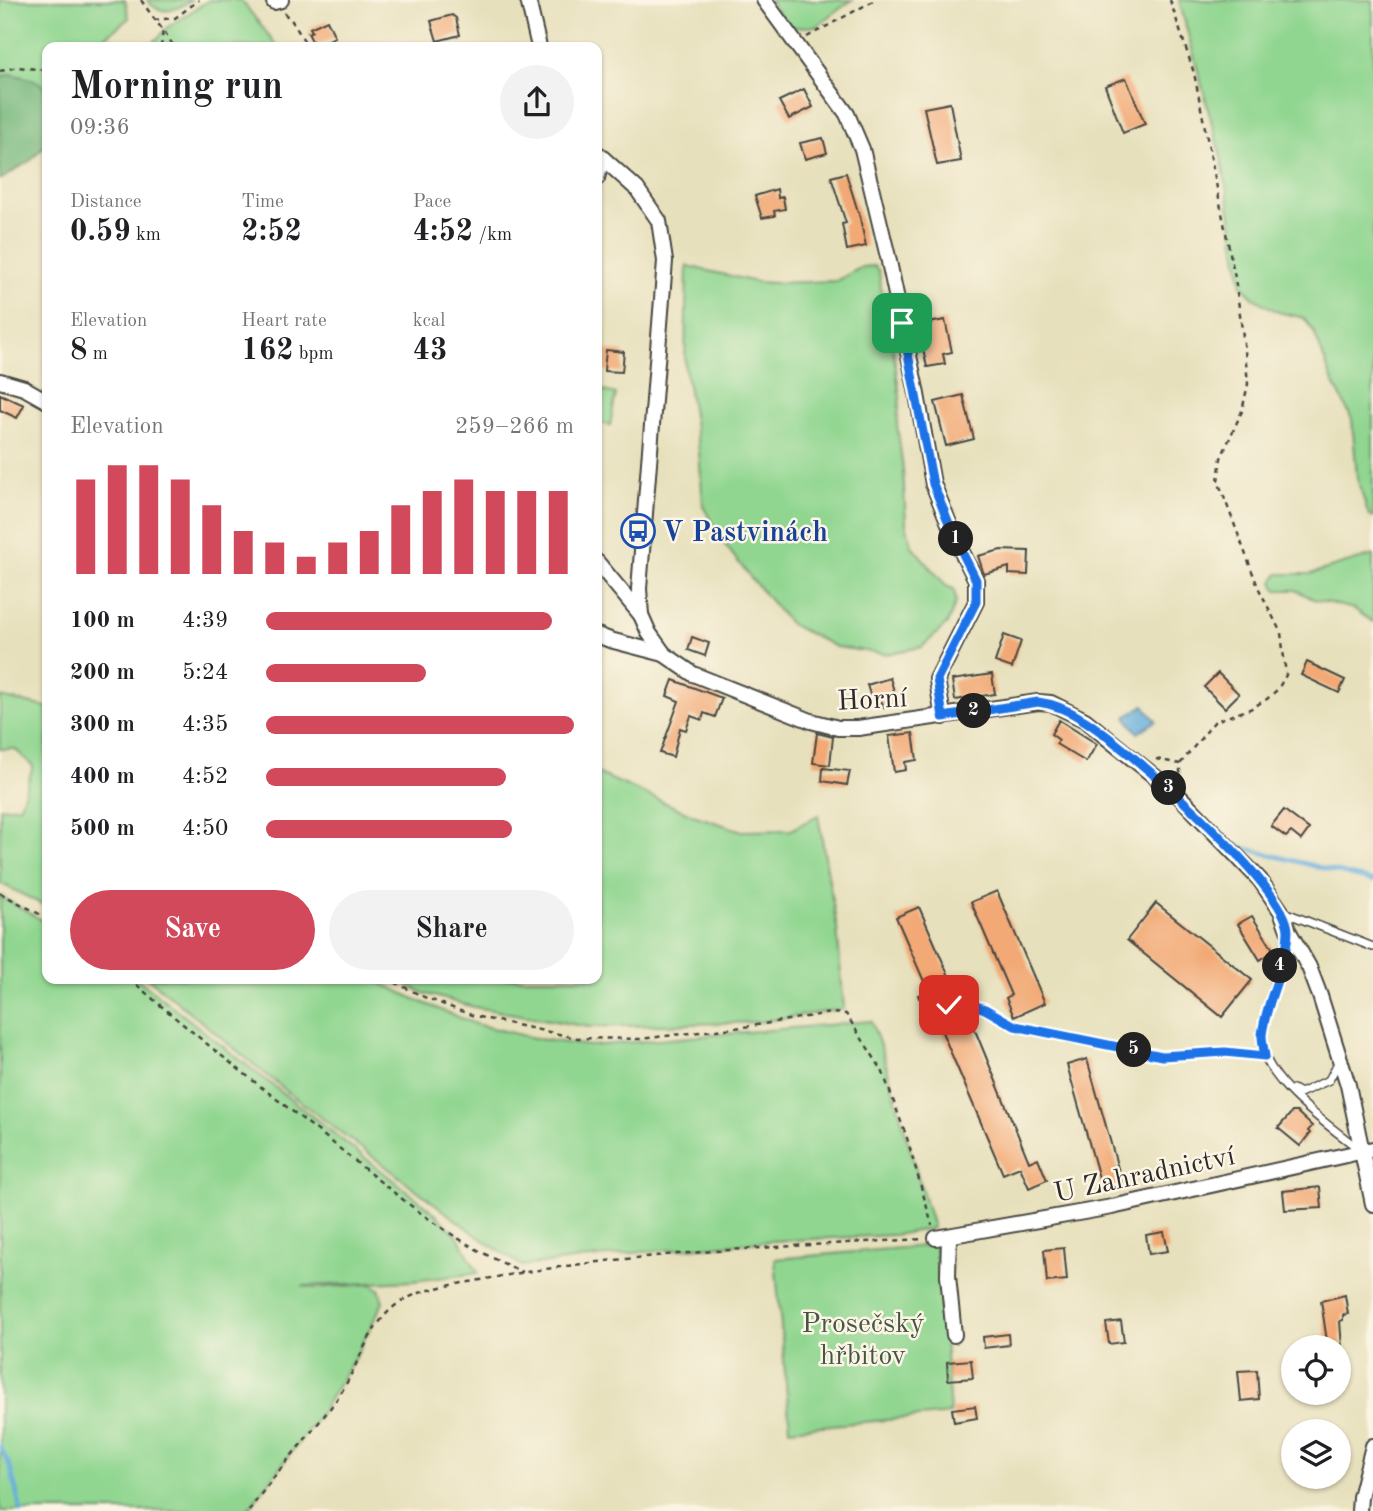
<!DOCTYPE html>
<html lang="en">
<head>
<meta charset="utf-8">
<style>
  :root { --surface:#fff; --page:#f2f2f2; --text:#202124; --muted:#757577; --accent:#d1495b }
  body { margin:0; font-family:"Old Standard TT",serif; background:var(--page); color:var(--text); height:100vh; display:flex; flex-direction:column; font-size:26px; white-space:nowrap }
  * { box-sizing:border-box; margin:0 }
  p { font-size:23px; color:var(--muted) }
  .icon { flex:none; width:38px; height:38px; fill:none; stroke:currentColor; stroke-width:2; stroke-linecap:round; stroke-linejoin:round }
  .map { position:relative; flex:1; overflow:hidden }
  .details { position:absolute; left:42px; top:42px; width:560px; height:942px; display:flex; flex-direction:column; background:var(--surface); border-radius:14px; box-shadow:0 2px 5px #0004 }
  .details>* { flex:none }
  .controls { position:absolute; left:1281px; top:1335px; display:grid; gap:14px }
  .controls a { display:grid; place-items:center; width:70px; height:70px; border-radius:50%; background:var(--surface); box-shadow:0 2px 5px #0004; font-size:35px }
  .pin { position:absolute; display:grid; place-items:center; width:60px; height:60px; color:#fff; margin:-30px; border-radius:14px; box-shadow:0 4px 10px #0006 }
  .km { position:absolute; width:35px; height:35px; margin:-18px; border-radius:50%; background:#222; color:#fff; font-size:19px; line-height:35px; text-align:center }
  .round { display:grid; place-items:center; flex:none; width:74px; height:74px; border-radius:37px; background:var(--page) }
  .head { display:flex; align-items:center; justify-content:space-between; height:119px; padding:0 28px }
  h1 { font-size:38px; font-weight:700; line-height:52px }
  .metrics { display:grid; grid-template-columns:repeat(3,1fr); gap:10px; height:119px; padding:7px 28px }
  .metrics div { display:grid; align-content:center }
  .metrics b { font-size:30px; font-weight:700 }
  .metrics small { font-size:19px; font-weight:400 }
  .metrics p { font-size:19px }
  .chart { height:196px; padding:14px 28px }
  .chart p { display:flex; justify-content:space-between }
  .chart svg { width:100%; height:126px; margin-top:7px; stroke:var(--accent); stroke-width:6 }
  .action { display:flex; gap:14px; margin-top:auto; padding:14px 28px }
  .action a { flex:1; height:80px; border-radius:42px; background:var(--accent); color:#fff; font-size:28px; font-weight:700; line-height:80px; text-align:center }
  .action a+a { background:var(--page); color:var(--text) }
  ul { padding:0 28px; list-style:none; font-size:23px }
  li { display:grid; grid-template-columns:112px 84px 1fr; align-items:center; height:52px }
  li i { height:18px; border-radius:9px; background:var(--accent) }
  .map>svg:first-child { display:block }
  .green { fill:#90d690; stroke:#5e805e; stroke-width:2 }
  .forest { fill:#74b77a; stroke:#507152; stroke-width:2 }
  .water { fill:#63addb; stroke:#476c83; stroke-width:2 }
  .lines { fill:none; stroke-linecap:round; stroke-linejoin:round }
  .stream { stroke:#63addb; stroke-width:4.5 }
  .building { fill:#f2a975 }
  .service-casing { stroke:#474641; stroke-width:10 }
  .minor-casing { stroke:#474641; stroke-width:18 }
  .path { stroke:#474641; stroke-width:2.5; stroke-dasharray:5 5; stroke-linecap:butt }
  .service { stroke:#fff; stroke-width:7 }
  .minor { stroke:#fff; stroke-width:14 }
  .route-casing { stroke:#fff; stroke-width:14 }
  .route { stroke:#1a73e8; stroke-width:9 }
  .labels { text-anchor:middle; stroke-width:5; stroke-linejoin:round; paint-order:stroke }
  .transit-label { font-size:28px; font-weight:bold; fill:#164399; stroke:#fcf5e5; text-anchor:start }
  .street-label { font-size:28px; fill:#2b2b2b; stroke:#fcf5e5 }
  .park-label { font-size:28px; fill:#445644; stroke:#fcf5e5 }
</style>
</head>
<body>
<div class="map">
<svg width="1373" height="1511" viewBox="0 0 1373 1511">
  <rect width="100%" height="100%" fill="#fcf5e5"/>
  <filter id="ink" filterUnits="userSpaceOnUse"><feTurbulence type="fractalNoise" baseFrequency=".0143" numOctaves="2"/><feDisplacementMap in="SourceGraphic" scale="14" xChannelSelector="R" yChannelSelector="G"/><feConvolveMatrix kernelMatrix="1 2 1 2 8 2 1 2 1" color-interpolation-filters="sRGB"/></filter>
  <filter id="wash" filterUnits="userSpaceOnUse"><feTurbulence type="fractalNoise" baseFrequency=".00686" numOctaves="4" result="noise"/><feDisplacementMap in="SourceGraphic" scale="28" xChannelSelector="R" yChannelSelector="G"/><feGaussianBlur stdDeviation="1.57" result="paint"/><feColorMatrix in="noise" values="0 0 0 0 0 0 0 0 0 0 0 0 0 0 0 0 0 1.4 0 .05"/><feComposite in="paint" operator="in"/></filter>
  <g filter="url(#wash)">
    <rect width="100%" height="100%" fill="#e7e0bc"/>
    <g class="green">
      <path d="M0,0H125L129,18L93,47H47V88C32,79 17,72 0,77Z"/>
      <path d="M147,0H191C176,11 160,17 147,0Z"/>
      <polygon points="209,0 241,0 278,47 149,47 168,27"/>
      <polygon points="769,0 852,0 816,26 790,28"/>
      <polygon points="1179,0 1373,0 1373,518 1369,516 1357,478 1352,419 1331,377 1314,332 1304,318 1278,312 1252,297 1242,285 1222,161"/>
      <polygon points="687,266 756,282 776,283 836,281 862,267 874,266 879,271 884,317 893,349 900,397 897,425 903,469 906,524 912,546 946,586 954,589 956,602 947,624 922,647 886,654 836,647 790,624 751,578 722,541 703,506 699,451 685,367"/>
      <polygon points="600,390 616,394 610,425 597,422 597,407"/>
      <polygon points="1373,555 1373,622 1354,609 1313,599 1296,590 1277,590 1273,582 1278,574 1310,574"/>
      <polygon points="0,697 47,707 47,907 0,883 0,808 20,806 33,766 15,749 0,749"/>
      <polygon points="597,773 693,815 742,831 791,830 818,815 837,928 844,1009 759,1022 589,1027 474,1007 423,993 394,978 597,978"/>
      <polygon points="0,896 47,923 47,978 136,978 430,1209 457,1235 478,1273 414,1281 302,1286 315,1288 371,1284 379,1289 383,1302 356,1356 318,1417 247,1511 0,1511"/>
      <polygon points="148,978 370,978 419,1001 475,1024 538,1039 590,1046 871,1021 882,1051 933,1228 895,1235 772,1241 642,1252 522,1266 480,1238 290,1094"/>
      <polygon points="935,1245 945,1339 950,1414 790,1429 775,1259"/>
    </g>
    <polygon class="forest" points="11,74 34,80 47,88 47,143 31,160 0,180 0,77"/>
    <polygon class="water" points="1144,705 1156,721 1138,733 1126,717"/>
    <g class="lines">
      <g class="stream">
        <polyline points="1233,845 1373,881"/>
        <polyline points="0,1446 11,1469 21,1511"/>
      </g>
    </g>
    <g id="blocks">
      <g class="building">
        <polygon points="452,15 456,18 460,35 437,41 431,21"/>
        <polygon points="327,20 335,37 319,45 318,43 314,45 308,33 312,31 310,28"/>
        <polygon points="1126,78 1145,124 1123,133 1105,86"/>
        <polygon points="804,89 813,107 789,119 779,101"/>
        <polygon points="950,103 961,161 937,165 924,108"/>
        <polygon points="823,138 827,153 805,159 800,143"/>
        <polygon points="846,173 860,218 866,246 847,250 842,224 846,223 831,177"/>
        <polygon points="777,189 778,198 783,197 785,209 774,211 775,216 762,218 755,196"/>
        <polygon points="945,320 952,352 943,354 945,364 927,367 918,325"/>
        <polygon points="606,350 624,352 622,372 604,371"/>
        <polygon points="0,394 24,405 17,418 0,410"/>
        <polygon points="963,395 974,439 946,446 935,402"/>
        <polygon points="1001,550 1029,551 1028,575 1009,574 1009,567 984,574 978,556"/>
        <polygon points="1004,635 1021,641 1012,668 995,662"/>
        <polygon points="692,637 709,643 705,656 688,650"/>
        <polygon points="1307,662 1345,680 1339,693 1301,675"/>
        <polygon points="1218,673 1239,694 1225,708 1204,687"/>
        <polygon points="992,674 995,694 955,700 952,680"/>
        <polygon points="890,678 898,704 884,708 882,702 873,704 867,685"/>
        <polygon points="673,680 722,698 715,717 704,713 702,720 691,716 686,730 680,728 673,757 660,753 679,701 667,696"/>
        <polygon points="1059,720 1097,744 1086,762 1056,744 1059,740 1051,734"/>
        <polygon points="817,733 833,737 830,765 813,763"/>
        <polygon points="913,733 917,760 905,762 906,770 894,772 889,736"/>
        <polygon points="823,768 850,771 847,785 822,781"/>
        <polygon points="1284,810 1309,829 1301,840 1291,832 1286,837 1271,826"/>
        <polygon points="997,891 1045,1003 1014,1017 1006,998 1011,995 971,902"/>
        <polygon points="1156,903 1252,980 1222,1017 1127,940"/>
        <polygon points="919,907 952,983 929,993 896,917"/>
        <polygon points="1252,916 1274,951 1260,960 1238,924"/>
        <polygon points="968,1013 1029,1162 1038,1158 1047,1180 1029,1188 1020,1167 1003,1174 939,1025"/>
        <polygon points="1087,1059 1123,1186 1103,1192 1067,1065"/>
        <polygon points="1292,1112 1297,1112 1312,1126 1308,1131 1310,1133 1300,1146 1278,1128"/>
        <polygon points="1320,1187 1322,1208 1285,1210 1283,1191"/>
        <polygon points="1164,1232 1168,1251 1149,1254 1146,1235"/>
        <polygon points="1064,1248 1067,1280 1047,1282 1044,1250"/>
        <polygon points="1345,1295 1348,1314 1343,1315 1343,1320 1340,1321 1342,1348 1328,1348 1321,1301"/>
        <polygon points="1121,1321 1124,1342 1109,1344 1106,1323"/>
        <polygon points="1008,1334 1009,1345 984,1348 983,1337"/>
        <polygon points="971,1360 973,1378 948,1380 947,1362"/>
        <polygon points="1257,1370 1259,1399 1241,1401 1238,1371"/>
        <polygon points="975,1406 977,1418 954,1422 952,1409"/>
      </g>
    </g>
  </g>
  <g filter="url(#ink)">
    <use href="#blocks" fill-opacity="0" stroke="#474641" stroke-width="2"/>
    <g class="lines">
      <g class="service-casing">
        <g id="service">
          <polyline points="1281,911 1373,947"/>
          <path d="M1287,934C1281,967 1267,1000 1262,1034C1256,1077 1330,1126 1360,1150"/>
          <polyline points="1293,1089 1300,1093 1329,1080 1339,1061"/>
        </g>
      </g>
      <g class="minor-casing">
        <g id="minor">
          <polyline points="528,0 539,47"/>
          <polyline points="764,0 847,114 862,149 888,257 916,389 933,484 955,538 976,580 976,602 937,679 943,717"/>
          <polyline points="274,2 281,0"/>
          <polyline points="597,153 637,189 659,221 665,261 639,589 641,615 649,633 664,654 693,674 811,721 838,728 858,728 1038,702 1051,703 1085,720 1180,797 1260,880 1281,911 1288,930 1309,967 1320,996 1348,1085 1373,1204"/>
          <polyline points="597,178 602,158"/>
          <polyline points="0,381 24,388 47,401"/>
          <polyline points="597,562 641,615"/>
          <polyline points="597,635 610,640 664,654"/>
          <polyline points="949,1237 948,1276 954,1335"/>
          <polyline points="936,1238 1112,1207 1373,1149"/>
          <polyline points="1359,1511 1360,1497 1373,1446"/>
        </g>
      </g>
      <g class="path">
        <path d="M141,0C152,17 164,30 174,47"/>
        <polyline points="1170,0 1194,73 1235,278 1245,351 1248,384 1242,411 1221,458 1218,481 1258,587 1281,633 1286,675 1278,689 1267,699 1250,709 1215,721 1180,764 1180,777"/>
        <polyline points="284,13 292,21 308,47"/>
        <polyline points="154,20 175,18 199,0"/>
        <polyline points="807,37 875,0"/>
        <polyline points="161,47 163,30"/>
        <polyline points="0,71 18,67 47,70"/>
        <polyline points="1156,759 1180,764"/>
        <polyline points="0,893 47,918"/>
        <path d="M129,978C191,1033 257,1084 323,1135C389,1188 444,1239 523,1272"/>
        <polyline points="386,978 424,997 474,1016 577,1038 640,1039 751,1026 830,1013 846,1014 882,1070 907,1138 932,1225"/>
        <polyline points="918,994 921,1003 931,1007 963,1004 976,1006 985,1009 1015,1026 1162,1056 1225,1052 1254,1055"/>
        <path d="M249,1511C275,1472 309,1437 337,1399C357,1370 367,1327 396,1305C421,1287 456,1285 486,1279C629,1252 778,1247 923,1239"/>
      </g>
      <use href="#service" class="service"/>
      <use href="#minor" class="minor"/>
    </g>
  </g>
  <g class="lines" filter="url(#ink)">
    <g class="route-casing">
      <path id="route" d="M902,323L933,484L955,538L976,580V602L937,679L943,717L1038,702C1054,704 1068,710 1082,719C1123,743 1288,887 1288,931C1287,967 1266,1000 1262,1035C1262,1042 1264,1050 1265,1056L1225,1052L1162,1056L1015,1026L985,1009L976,1006L949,1005"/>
    </g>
    <use href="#route" class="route"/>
  </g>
  <defs>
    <g id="bus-ring" transform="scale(1.75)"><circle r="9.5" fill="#fcf5e5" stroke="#1a4fb4" stroke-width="1.5"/><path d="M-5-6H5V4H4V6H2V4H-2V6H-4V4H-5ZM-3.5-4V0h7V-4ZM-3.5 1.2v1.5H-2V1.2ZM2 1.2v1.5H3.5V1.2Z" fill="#1a4fb4"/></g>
  </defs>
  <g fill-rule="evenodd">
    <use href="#bus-ring" x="638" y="531"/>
  </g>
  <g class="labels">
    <g class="transit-label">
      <text x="662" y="541">V Pastvinách</text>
    </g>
    <g class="street-label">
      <text transform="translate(872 698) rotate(-3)" y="10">Horní</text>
      <text transform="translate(1144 1173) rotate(-12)" y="10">U Zahradnictví</text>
    </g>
    <g class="park-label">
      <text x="863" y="1332">Prosečský<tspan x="863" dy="32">hřbitov</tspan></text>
    </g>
  </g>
</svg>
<div class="controls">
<a><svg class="icon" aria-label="locate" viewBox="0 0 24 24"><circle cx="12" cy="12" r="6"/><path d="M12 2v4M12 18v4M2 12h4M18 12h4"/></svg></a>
<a><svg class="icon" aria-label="layers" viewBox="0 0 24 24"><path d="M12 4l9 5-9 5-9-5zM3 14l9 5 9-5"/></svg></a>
</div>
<div class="pin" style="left:902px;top:323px;background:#1e9e55"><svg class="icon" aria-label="arrive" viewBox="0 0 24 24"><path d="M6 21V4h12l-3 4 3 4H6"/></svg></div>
<div class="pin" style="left:949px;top:1005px;background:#d93025"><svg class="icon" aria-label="check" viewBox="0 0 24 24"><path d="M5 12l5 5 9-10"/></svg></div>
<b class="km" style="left:956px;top:539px">1</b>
<b class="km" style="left:974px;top:711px">2</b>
<b class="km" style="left:1169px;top:788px">3</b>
<b class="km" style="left:1280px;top:966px">4</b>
<b class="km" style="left:1134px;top:1050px">5</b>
<section class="details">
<div class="head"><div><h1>Morning run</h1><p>09:36</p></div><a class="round"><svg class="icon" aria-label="share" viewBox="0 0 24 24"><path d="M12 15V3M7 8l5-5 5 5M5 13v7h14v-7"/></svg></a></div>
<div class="metrics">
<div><p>Distance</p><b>0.59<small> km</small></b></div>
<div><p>Time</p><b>2:52</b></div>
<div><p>Pace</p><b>4:52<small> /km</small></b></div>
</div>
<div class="metrics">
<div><p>Elevation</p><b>8<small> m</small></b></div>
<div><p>Heart rate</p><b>162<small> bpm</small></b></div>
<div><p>kcal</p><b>43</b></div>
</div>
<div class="chart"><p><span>Elevation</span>259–266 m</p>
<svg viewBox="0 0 160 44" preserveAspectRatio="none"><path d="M5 44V11M15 44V6M25 44V6M35 44V11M45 44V20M55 44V29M65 44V33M75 44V38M85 44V33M95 44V29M105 44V20M115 44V15M125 44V11M135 44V15M145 44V15M155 44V15"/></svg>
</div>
<ul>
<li><b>100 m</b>4:39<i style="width:93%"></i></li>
<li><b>200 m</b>5:24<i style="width:52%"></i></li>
<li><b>300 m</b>4:35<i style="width:100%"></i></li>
<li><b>400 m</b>4:52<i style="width:78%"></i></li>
<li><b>500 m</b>4:50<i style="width:80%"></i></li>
</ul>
<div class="action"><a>Save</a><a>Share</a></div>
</section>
</div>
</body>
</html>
